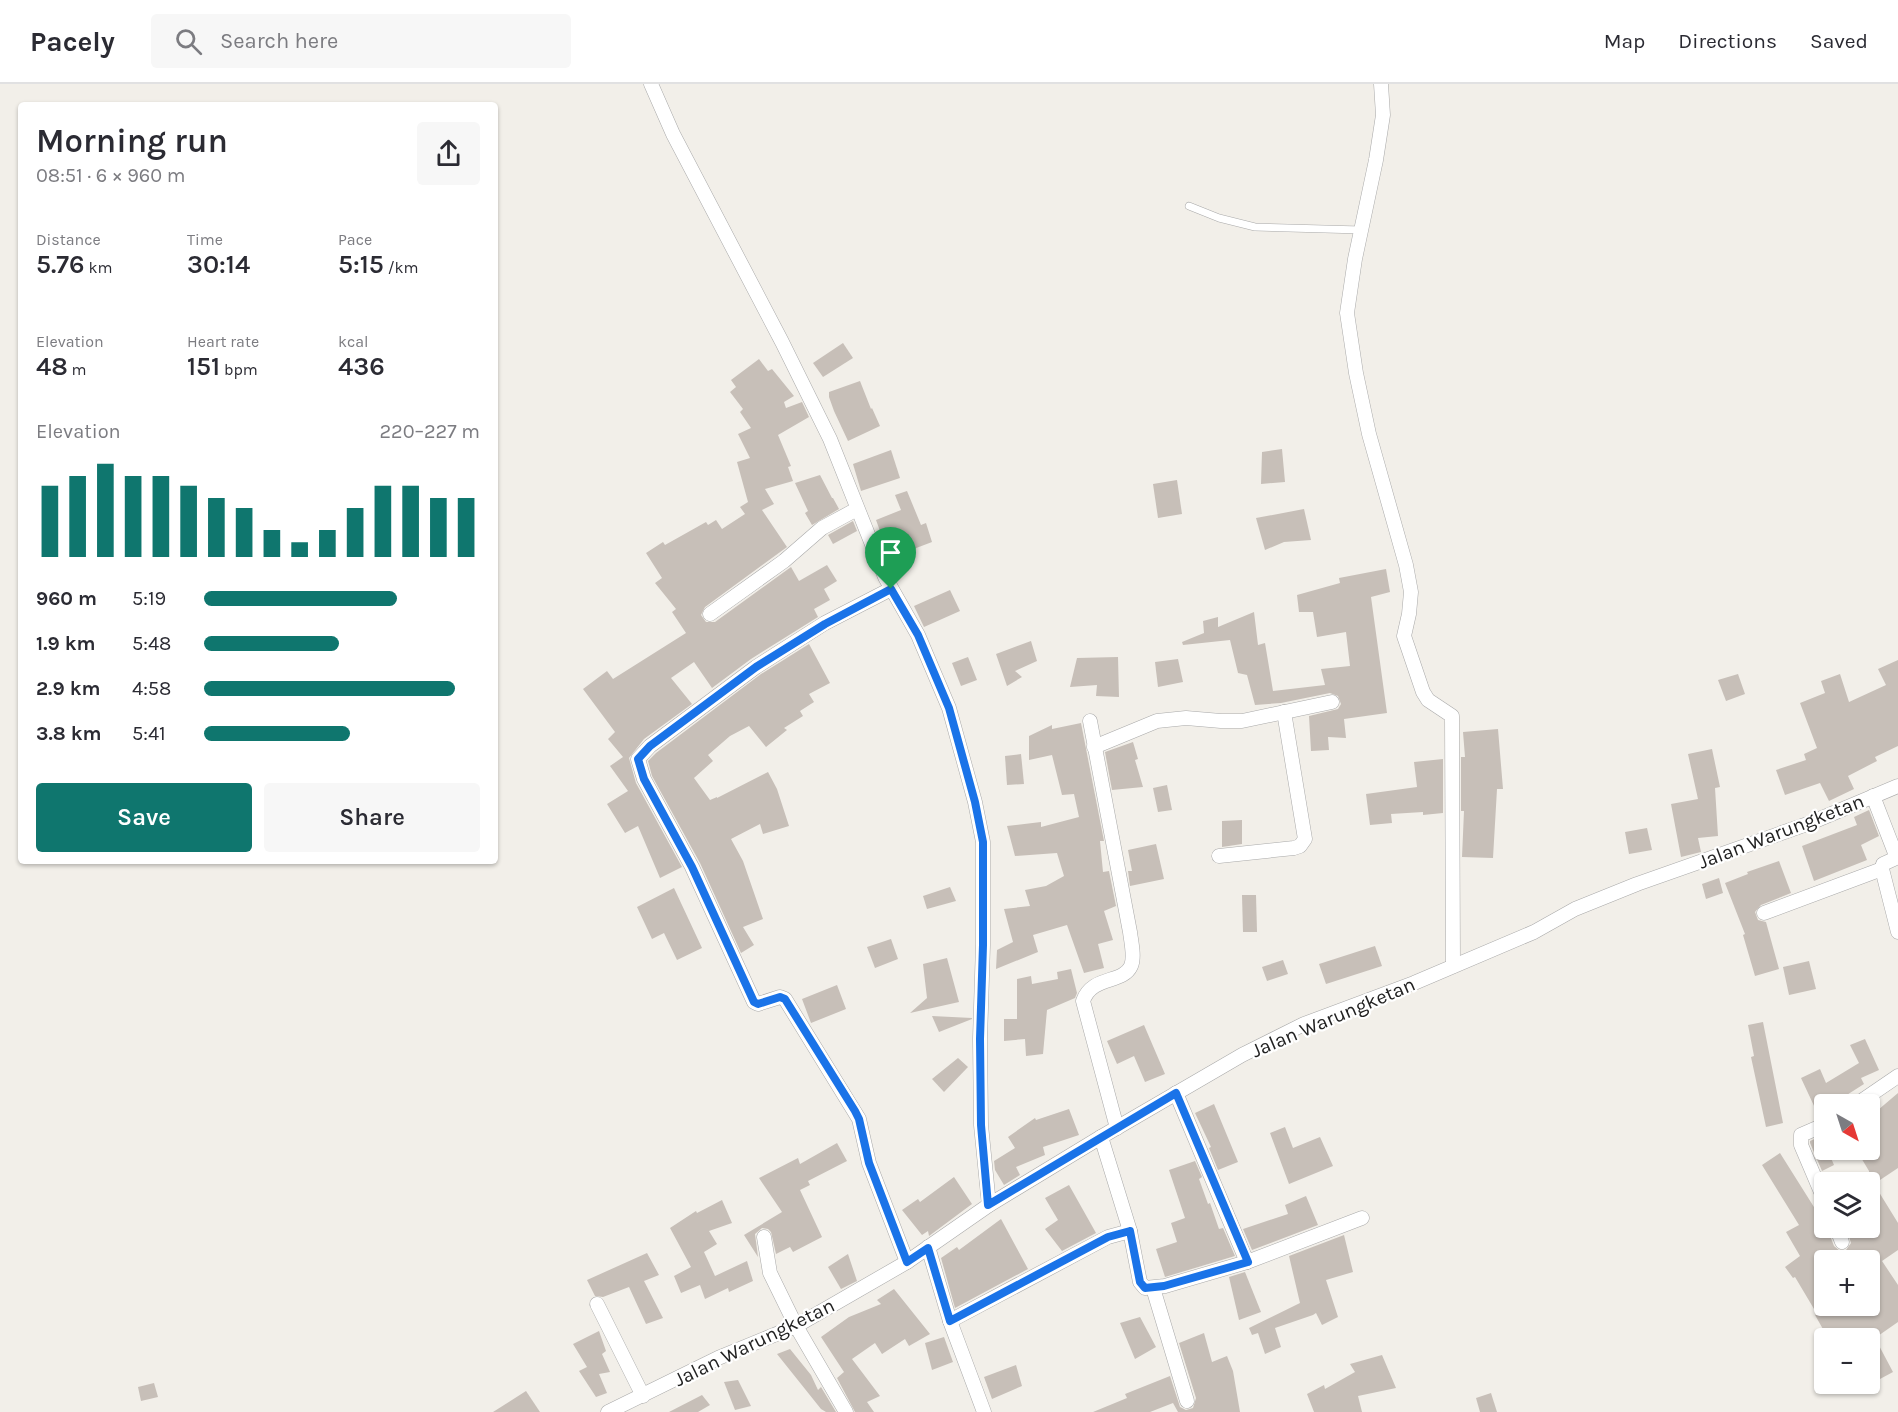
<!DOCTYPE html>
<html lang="en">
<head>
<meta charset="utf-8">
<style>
  :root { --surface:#fff; --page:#f7f7f7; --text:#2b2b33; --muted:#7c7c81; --line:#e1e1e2; --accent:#0f766e }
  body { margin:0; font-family:Karla,sans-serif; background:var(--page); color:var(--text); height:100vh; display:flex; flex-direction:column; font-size:22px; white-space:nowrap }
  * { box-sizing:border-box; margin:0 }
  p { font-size:20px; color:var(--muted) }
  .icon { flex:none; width:33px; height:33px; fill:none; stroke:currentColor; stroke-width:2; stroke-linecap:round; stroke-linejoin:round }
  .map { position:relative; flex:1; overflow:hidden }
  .drawer { position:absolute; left:18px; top:18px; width:480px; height:762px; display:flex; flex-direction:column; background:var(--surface); border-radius:6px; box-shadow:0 2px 4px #0004 }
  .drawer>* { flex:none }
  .needle { width:39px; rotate:141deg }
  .controls { position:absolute; left:1814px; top:1010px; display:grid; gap:12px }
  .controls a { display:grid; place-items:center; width:66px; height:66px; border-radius:6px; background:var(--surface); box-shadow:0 2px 4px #0004; font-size:30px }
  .pin { position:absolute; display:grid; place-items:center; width:51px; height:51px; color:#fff; margin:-62px -26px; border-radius:50% 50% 50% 0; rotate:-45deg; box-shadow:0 0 6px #0007 }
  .pin .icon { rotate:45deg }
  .round { display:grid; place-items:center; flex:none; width:63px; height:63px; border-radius:6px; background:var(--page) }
  .head { display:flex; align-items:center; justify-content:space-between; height:102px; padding:0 18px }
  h1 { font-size:33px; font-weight:600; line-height:45px }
  .metrics { display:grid; grid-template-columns:repeat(3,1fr); gap:9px; height:102px; padding:6px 18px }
  .metrics div { display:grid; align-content:center }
  .metrics b { font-size:26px; font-weight:600 }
  .metrics small { font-size:16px; font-weight:400 }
  .metrics p { font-size:16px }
  .chart { height:168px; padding:12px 18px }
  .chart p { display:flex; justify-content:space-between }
  .chart svg { width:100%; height:108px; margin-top:6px; stroke:var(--accent); stroke-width:6 }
  .primary-button { display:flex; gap:12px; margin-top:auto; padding:12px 18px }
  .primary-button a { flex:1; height:69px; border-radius:6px; background:var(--accent); color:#fff; font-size:24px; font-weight:600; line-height:69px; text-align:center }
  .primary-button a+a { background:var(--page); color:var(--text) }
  ul { padding:0 18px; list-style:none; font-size:20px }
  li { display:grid; grid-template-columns:96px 72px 1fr; align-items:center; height:45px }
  li i { height:15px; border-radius:8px; background:var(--accent) }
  header { display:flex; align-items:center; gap:36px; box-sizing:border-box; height:84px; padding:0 30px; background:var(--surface); border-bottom:2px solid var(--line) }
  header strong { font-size:28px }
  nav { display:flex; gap:33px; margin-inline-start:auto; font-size:21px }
  .search { width:420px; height:54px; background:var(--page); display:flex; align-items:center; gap:15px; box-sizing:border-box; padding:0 21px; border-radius:6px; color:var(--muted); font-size:22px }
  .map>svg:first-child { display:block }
  .building { fill:#c7bfb8; fill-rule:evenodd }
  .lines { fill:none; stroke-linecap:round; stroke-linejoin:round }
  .service-casing { stroke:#a9a9a9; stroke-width:8 }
  .minor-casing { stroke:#a9a9a9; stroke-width:15 }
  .service { stroke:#fff; stroke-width:7 }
  .minor { stroke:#fff; stroke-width:14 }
  .route-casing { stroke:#fff; stroke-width:12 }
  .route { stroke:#1a73e8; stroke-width:8 }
  .labels { text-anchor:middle; stroke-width:4.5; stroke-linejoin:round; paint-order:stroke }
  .street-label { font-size:20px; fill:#222; stroke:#fff }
</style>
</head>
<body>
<header>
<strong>Pacely</strong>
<div class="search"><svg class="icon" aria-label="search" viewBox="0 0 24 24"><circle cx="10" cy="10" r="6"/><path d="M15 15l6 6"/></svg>Search here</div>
<nav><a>Map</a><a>Directions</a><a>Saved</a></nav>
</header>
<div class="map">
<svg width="1898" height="1328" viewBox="0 0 1898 1328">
  <rect width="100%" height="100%" fill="#f2efe9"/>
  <g class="building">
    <polygon points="843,259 853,274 823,293 813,279"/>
    <polygon points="759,275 768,287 772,285 794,312 784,318 786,324 802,318 809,333 778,351 791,382 788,383 793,397 765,405 774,420 762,426 787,463 705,523 701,531 706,538 715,538 791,483 799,497 827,481 837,497 824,505 830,516 814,525 818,533 751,575 712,604 694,578 671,594 692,620 644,655 629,674 636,699 682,783 660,794 638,742 625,749 607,720 628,707 610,682 623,673 608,655 615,648 583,605 607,587 613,595 686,549 672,528 676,525 655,499 662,494 646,469 663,458 665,461 706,438 708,441 716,436 722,445 745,430 740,423 748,418 737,378 750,374 738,350 751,344 740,328 743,325 730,308 736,303 731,296"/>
    <polygon points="860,297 871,325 872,324 880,342 848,357 834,327 829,313 829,308"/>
    <polygon points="1282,365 1285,398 1261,400 1262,368"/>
    <polygon points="891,366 900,394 861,407 853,380"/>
    <polygon points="820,391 832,414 833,414 839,425 812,441 805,429 808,427 795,399"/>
    <polygon points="1177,396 1182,430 1158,434 1153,400"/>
    <polygon points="907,407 921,441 926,439 932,458 890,474 876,436 901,426 895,411"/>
    <polygon points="1304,425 1311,456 1284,458 1265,466 1256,434"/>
    <polygon points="853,437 857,447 833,460 828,451"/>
    <polygon points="1386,485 1390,508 1371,513 1387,629 1344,635 1346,654 1328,653 1329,666 1311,667 1309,632 1338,625 1341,620 1338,612 1330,609 1281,619 1255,621 1247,591 1238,589 1230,556 1183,561 1182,558 1204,549 1203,537 1218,533 1218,543 1254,528 1258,561 1265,559 1273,607 1325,601 1321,585 1350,582 1346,548 1317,553 1313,528 1299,528 1297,511 1340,499 1339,494"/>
    <polygon points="950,506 960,527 924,543 914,522"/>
    <polygon points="1031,557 1037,577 1015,587 1022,593 1007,602 996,570"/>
    <polygon points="809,560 830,599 809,610 814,618 800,627 803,632 784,644 787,646 766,663 749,642 730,652 708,671 713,677 694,694 710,716 717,713 717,714 768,688 777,705 789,742 763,750 760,740 731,755 743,777 763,835 743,843 754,861 741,869 700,779 652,692 648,677 656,669 761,590"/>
    <polygon points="968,573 977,596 961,602 952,579"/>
    <polygon points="1118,573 1119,613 1096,612 1097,601 1070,603 1077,574"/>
    <polygon points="1178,575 1183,598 1158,603 1155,578"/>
    <polygon points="1898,576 1898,662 1875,673 1877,677 1848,692 1854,705 1829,717 1820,699 1785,711 1776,686 1806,676 1804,670 1817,664 1800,619 1825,609 1821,597 1840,590 1849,618 1886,601 1878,585"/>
    <polygon points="1738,590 1745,610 1726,617 1718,596"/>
    <polygon points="1081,639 1104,757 1100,757 1103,788 1109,787 1116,822 1104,827 1113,856 1098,860 1104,884 1084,889 1067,841 1033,851 1038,868 996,885 997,866 1013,858 1004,825 1030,822 1025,806 1046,802 1064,792 1057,769 1015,772 1007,742 1041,738 1041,743 1079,733 1074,710 1062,711 1052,671 1029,676 1029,652 1052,641 1052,645"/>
    <polygon points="1498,645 1503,705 1497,705 1493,774 1462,773 1464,727 1461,727 1461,673 1465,673 1463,648"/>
    <polygon points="1133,658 1138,675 1135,676 1143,703 1112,706 1105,668"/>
    <polygon points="1712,665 1720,703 1715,704 1718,752 1698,754 1701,768 1681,773 1671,720 1698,715 1688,670"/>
    <polygon points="1021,670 1024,700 1007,701 1005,672"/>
    <polygon points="1443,675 1443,729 1423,731 1423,728 1391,730 1392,739 1370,741 1366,710 1417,703 1414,678"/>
    <polygon points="1167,701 1172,726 1158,728 1153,704"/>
    <polygon points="1869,726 1879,752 1861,761 1867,776 1814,797 1802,762 1857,741 1854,733"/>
    <polygon points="1242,736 1242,760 1222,763 1222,737"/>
    <polygon points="1647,744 1652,766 1629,770 1625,748"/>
    <polygon points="1156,760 1164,795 1130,802 1128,787 1132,787 1128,766"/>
    <polygon points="1779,777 1791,809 1761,821 1755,828 1758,836 1766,838 1779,885 1755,892 1743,851 1745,850 1725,799 1748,790 1747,788"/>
    <polygon points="1719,794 1723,809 1706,815 1702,800"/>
    <polygon points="950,803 956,817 927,825 923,812"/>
    <polygon points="674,804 702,864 677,876 664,849 652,855 637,823"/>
    <polygon points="1242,811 1256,811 1257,848 1243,848"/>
    <polygon points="891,855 898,875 875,884 867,863"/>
    <polygon points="1375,862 1382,882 1326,900 1319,880"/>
    <polygon points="947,874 959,918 910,929 927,914 923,880"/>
    <polygon points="1283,876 1288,890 1267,897 1262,883"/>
    <polygon points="1809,877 1816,905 1789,911 1783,883"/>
    <polygon points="1071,885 1077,909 1075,914 1047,926 1043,970 1026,972 1025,955 1004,957 1004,935 1017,935 1017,895 1031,892 1032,900 1058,895 1057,888"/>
    <polygon points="837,901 846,925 811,939 802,915"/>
    <polygon points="932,932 972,934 972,935 939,948"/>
    <polygon points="1763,938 1783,1039 1766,1043 1751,973 1754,972 1748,941"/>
    <polygon points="1144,941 1165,990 1145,998 1134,972 1117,980 1107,957"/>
    <polygon points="1865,955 1879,986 1861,994 1864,1000 1842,1014 1841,1012 1815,1024 1801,994 1820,985 1826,999 1859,979 1850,961"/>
    <polygon points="958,974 968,983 944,1008 932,995"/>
    <path d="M1898,1009V1084L1874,1100L1898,1139V1166L1882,1177L1898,1201V1238L1875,1254L1893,1288L1880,1295L1869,1274V1254H1828L1815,1231L1817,1230L1795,1193L1793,1194L1785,1183L1800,1172L1786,1148L1799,1141L1762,1081L1780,1069L1824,1139V1143L1827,1144L1834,1162L1840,1167L1846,1166L1851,1159L1846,1143H1869V1087L1860,1072L1869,1066V1031L1878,1026ZM1824,1176H1869V1221H1824Z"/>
    <polygon points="1214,1020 1238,1078 1218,1086 1209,1064 1211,1063 1195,1029"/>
    <polygon points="1069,1025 1079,1051 1043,1063 1045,1071 1016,1083 1020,1091 1004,1101 995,1086 994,1077 1015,1064 1008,1053 1035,1034 1036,1036"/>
    <polygon points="1285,1043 1293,1064 1320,1053 1333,1082 1289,1100 1270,1049"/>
    <polygon points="1821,1052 1824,1059 1824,1065 1827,1065 1834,1081 1822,1087 1810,1059 1810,1057"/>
    <polygon points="837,1059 847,1077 808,1097 810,1101 800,1106 822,1153 793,1168 790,1163 776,1170 771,1148 768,1145 762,1144 755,1150 758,1173 744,1151 782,1128 759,1094 798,1074 800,1080"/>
    <polygon points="1195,1077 1202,1093 1199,1095 1208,1120 1210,1119 1219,1145 1223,1144 1235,1172 1165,1193 1156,1165 1177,1158 1171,1139 1185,1134 1169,1086"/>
    <polygon points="954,1093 972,1120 929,1152 928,1147 922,1151 902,1126 918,1115 920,1118"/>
    <polygon points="1069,1101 1096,1149 1062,1167 1045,1145 1058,1136 1045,1114"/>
    <polygon points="1306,1112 1318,1141 1252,1166 1243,1145 1288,1130 1285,1121"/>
    <polygon points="722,1116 732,1139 709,1147 717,1160 704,1168 715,1192 747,1177 753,1197 729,1208 728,1204 705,1215 700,1201 681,1209 674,1192 691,1183 670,1144 696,1127 697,1129"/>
    <polygon points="1001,1135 1028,1185 955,1224 941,1174 957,1163 959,1166"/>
    <polygon points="1344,1151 1353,1188 1326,1196 1338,1233 1322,1241 1316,1229 1313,1231 1275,1244 1281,1263 1265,1270 1258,1249 1252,1251 1249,1244 1300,1219 1289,1172"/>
    <polygon points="647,1169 659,1191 644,1197 663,1234 646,1240 629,1203 603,1213 595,1212 587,1196"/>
    <polygon points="848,1170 857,1197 841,1205 828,1183"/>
    <polygon points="1245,1188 1261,1228 1239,1236 1229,1193"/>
    <polygon points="894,1205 930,1250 909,1262 905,1255 882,1270 875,1259 852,1275 880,1312 867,1318 874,1328 855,1328 837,1294 844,1288 821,1253 849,1233 881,1220 877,1216"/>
    <polygon points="1140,1233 1156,1263 1135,1275 1120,1239"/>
    <polygon points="599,1247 606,1267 602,1270 610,1288 599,1290 607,1309 596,1313 579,1287 587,1283 573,1260"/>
    <polygon points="1204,1249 1212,1278 1227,1272 1233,1287 1240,1328 1178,1328 1173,1319 1150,1328 1093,1328 1127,1314 1125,1310 1170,1292 1180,1323 1186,1326 1193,1324 1196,1314 1179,1259"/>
    <polygon points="944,1253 953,1278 932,1286 925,1259"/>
    <polygon points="790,1265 811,1291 818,1306 821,1303 836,1328 826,1328 821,1325 777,1270"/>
    <polygon points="1382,1271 1396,1304 1358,1312 1362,1328 1314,1328 1307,1310 1324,1301 1325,1305 1355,1288 1350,1280"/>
    <polygon points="1016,1281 1022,1302 992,1315 984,1293"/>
    <polygon points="738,1296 751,1322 735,1326 724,1298"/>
    <polygon points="154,1299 158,1313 141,1317 138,1303"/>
    <polygon points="526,1307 540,1328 493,1328"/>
    <polygon points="1491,1309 1497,1328 1480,1328 1476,1314"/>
    <polygon points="702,1311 710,1321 698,1328 669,1328"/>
  </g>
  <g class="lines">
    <g class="service-casing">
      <polyline id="service" points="1189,122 1219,134 1255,143 1361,146"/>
    </g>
    <g class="minor-casing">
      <g id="minor">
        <polyline points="651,0 673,50 782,258 830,355 885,493 918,551 949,624 975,718 983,758 983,861 980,955 981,1041 989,1121"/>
        <polyline points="1381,0 1383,31 1376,76 1355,175 1347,229 1356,289 1369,350 1406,481 1411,508 1409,530 1404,552 1423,608 1428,616 1452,632 1453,882"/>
        <polyline points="891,505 825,539 756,583 650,662 638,675 644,695 692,783 754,918 758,920 780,913 785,915 859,1035 869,1079 907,1178"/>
        <polyline points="710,530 784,477 822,444 857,425"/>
        <path d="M1090,637L1130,848C1131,857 1135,873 1131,882C1123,900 1092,891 1083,917L1117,1044"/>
        <polyline points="1094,663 1157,637 1186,634 1221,637 1242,637 1332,618"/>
        <polyline points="1873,712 1895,769 1894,775 1883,780 1882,785 1898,848"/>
        <polyline points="1219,772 1294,764 1300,762 1305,755 1284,628"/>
        <polyline points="1764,829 1882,785"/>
        <polyline points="1176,1009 1247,1178"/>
        <polyline points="1857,1020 1898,992"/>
        <polyline points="1824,1041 1801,1051 1801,1061 1824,1115"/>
        <polyline points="1101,1053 1130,1147 1140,1198 1145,1204 1165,1202 1247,1178 1362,1134"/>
        <polyline points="1836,1143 1842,1158"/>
        <polyline points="764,1153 770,1189 796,1242 846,1328"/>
        <polyline points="928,1163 950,1237 984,1328"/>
        <polyline points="1153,1204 1187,1317"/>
        <polyline points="597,1220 643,1312"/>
        <polyline points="950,1237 1108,1153 1130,1147"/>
        <polyline points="608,1328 718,1274 796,1242 907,1178 989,1121 1101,1053 1242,971 1304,940 1414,899 1534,848 1575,825 1637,800 1810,739 1898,702"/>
      </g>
    </g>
    <use href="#service" class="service"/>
    <use href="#minor" class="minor"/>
  </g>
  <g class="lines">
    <g class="route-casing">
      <polygon id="route" points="891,505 918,551 949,624 975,718 983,758 983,861 980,955 981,1041 988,1121 1176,1009 1248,1178 1164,1202 1145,1204 1140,1198 1130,1147 1108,1153 950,1237 928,1164 907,1178 869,1079 859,1035 855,1027 785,915 780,913 758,920 754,918 692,783 644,695 638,675 650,662 756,583 825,540"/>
    </g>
    <use href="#route" class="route"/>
  </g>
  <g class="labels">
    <g class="street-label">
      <text transform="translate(1781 747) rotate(-21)" y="7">Jalan Warungketan</text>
      <text transform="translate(1333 933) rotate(-23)" y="7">Jalan Warungketan</text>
      <text transform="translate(754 1258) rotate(-26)" y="7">Jalan Warungketan</text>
    </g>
  </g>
</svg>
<div class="controls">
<a><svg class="needle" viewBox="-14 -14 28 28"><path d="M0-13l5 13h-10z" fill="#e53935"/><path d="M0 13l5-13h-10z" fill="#7c7c81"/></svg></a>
<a><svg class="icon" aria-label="layers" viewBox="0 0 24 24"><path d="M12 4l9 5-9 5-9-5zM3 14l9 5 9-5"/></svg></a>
<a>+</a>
<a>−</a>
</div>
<div class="pin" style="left:891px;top:505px;background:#1e9e55"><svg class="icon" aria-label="arrive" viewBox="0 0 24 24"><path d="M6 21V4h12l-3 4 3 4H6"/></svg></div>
<section class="drawer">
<div class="head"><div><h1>Morning run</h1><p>08:51 · 6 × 960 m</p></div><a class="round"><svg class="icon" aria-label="share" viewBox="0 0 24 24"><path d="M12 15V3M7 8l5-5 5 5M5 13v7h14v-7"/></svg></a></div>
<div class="metrics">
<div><p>Distance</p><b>5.76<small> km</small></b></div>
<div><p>Time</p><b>30:14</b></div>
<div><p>Pace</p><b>5:15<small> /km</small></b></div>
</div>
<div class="metrics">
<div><p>Elevation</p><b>48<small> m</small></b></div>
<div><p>Heart rate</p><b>151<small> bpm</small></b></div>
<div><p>kcal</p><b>436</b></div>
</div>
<div class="chart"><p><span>Elevation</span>220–227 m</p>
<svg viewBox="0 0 160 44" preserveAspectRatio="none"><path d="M5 44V15M15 44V11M25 44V6M35 44V11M45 44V11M55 44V15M65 44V20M75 44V24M85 44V33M95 44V38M105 44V33M115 44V24M125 44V15M135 44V15M145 44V20M155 44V20"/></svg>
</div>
<ul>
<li><b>960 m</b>5:19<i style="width:70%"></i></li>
<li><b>1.9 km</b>5:48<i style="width:49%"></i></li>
<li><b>2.9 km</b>4:58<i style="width:91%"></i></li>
<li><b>3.8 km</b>5:41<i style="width:53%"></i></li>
</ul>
<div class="primary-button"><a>Save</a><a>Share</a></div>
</section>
</div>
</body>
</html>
